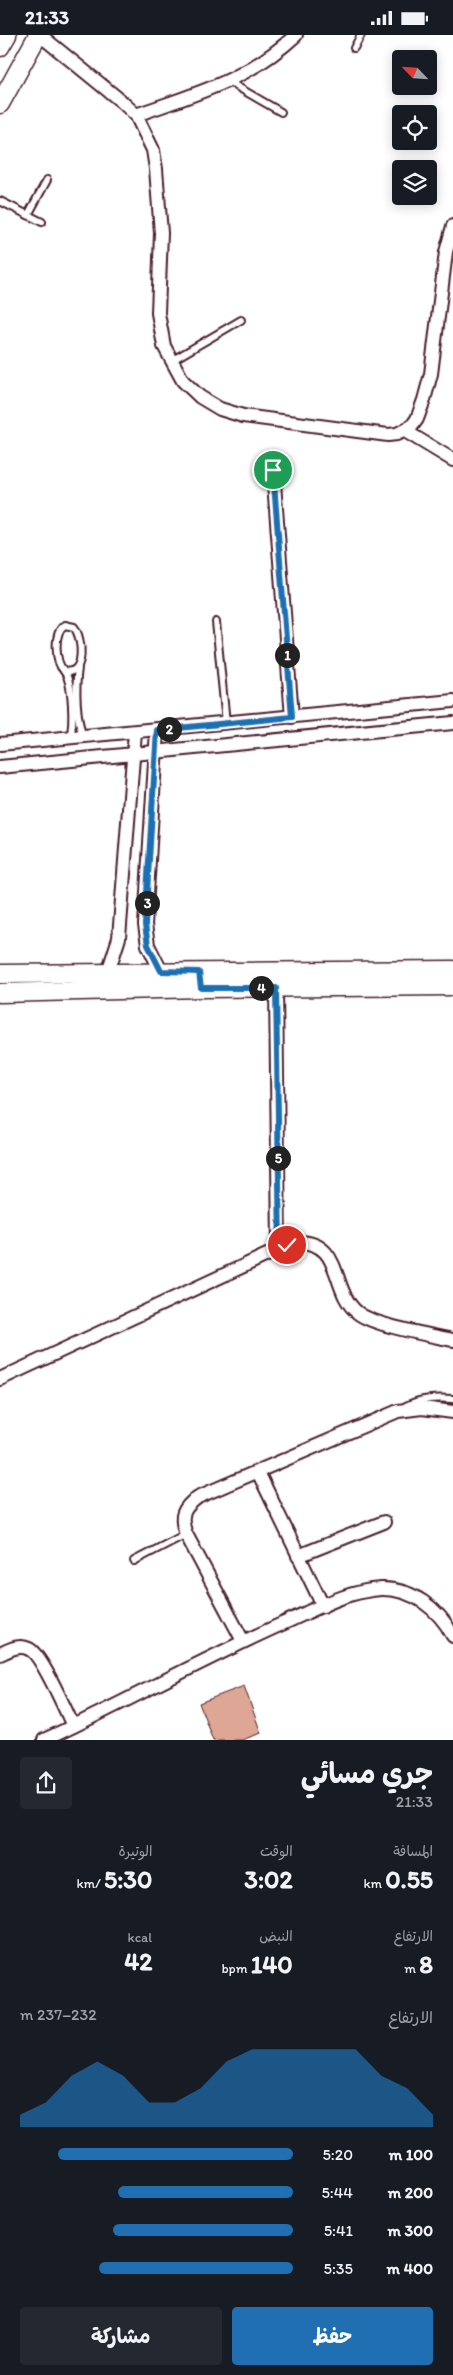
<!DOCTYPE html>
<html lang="ar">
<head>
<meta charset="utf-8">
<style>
  :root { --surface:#171b24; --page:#242831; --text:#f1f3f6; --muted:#9ea1a6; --accent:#1f6fb2 }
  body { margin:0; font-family:Itim,"Playpen Sans Arabic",sans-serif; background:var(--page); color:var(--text); direction:rtl; height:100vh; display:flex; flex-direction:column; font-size:19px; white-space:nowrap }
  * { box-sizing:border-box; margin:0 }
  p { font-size:16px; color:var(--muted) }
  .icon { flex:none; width:28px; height:28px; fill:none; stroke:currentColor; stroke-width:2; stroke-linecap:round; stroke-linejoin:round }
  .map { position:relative; height:1705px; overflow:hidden; direction:ltr }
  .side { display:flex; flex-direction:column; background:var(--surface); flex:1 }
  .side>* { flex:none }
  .needle { width:32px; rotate:295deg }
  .fabs { position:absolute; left:392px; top:15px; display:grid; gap:10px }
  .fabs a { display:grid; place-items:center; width:45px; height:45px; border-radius:5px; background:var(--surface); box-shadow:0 2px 12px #0003; font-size:25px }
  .pin { position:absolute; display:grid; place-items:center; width:42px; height:42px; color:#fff; margin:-21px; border:2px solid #fff; border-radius:50%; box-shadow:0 1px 5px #0007 }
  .km { position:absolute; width:25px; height:25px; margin:-12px; border-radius:50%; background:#222; color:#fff; font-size:14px; line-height:25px; text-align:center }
  .round { display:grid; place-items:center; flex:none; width:52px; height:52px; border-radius:5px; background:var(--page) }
  .summary { display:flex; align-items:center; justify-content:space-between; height:85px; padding:0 20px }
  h1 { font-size:28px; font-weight:700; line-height:38px }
  .figures { display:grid; grid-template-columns:repeat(3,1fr); gap:8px; height:85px; padding:5px 20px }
  .figures div { display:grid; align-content:center }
  .figures b { font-size:25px; font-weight:700 }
  .figures small { font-size:14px; font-weight:400 }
  .figures p { font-size:14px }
  .chart { height:140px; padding:10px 20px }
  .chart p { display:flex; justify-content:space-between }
  .chart svg { width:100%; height:90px; margin-top:5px; fill:var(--accent); opacity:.7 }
  .action { display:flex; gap:10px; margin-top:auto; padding:10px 20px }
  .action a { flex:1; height:58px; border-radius:5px; background:var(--accent); color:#fff; font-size:20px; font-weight:700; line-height:58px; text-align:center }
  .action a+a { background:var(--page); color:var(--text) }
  ul { padding:0 20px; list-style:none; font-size:16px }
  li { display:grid; grid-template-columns:80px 60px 1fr; align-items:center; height:38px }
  li i { height:12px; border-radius:6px; background:var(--accent) }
  .status { display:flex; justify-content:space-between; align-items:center; height:35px; padding:0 25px; background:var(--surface); direction:ltr }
  .status svg { height:14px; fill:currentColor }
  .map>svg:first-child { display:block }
  .building { fill:#dda695; stroke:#4a1f2b }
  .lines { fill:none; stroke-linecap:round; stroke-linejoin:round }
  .lane-casing { stroke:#4a1f2b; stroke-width:10 }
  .street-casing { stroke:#4a1f2b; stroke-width:16 }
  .secondary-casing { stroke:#4a1f2b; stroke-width:21 }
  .lane { stroke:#fff; stroke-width:6 }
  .street { stroke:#fff; stroke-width:12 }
  .secondary { stroke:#fff; stroke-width:18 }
  .route-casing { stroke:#fff; stroke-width:10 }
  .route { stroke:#1f6fb2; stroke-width:6 }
</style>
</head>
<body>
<div class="status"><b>21:33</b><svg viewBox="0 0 49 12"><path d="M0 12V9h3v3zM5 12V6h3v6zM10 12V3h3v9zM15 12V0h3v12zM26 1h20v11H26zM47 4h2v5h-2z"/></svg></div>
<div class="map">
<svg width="453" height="1705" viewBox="0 0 453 1705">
  <rect width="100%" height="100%" fill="#fff"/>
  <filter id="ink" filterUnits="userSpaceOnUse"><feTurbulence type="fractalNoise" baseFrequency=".02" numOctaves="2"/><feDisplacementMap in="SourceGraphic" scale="10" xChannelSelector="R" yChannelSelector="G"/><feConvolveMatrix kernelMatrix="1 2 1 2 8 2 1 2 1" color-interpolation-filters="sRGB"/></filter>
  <g filter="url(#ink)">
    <polygon class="building" points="244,1651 261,1698 242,1705 213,1705 199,1668"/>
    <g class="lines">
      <g class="lane-casing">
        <g id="lane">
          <polyline points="354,13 361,0"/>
          <polyline points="229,47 281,77"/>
          <polyline points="0,166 42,187"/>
          <polyline points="28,180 47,145"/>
          <polyline points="171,326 241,285"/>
          <polyline points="216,587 226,688"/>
          <path d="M65,590L74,592C83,603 86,642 64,636C55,627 53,597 65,590Z"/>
          <path d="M78,633C75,654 76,682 83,702"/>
          <path d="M64,636C73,648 74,688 70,703"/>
          <path d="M406,1371C421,1363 436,1363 453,1364"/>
          <polyline points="134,1526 186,1499"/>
        </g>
      </g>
      <g class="street-casing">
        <g id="street">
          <polyline points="40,0 121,66 136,80 153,115 156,134 161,198 158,278 164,311 183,346 200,362 220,374 243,381 388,400 397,399 412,391 417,384 424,365 431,339 446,217 453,191"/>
          <path d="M136,80C198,58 246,46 296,0"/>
          <polyline points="405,396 453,425"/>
          <polyline points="273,435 292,682"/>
          <polyline points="157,695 145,890 148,910 161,936"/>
          <polyline points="0,709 453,666"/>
          <polyline points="0,732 453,688"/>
          <polyline points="108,937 119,903 135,697"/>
          <polyline points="276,953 279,1213"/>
          <path d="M0,1344L295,1207C345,1205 329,1255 358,1278C375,1291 430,1300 453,1305"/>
          <polyline points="258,1437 323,1571"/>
          <polyline points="298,1521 384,1487"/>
          <path d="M243,1606L186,1499C179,1481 183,1473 198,1462L398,1376L422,1373L453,1377"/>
          <path d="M0,1619C9,1615 19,1609 29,1614C41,1619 66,1676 73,1691"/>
          <path d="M44,1705C124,1668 201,1625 282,1589C314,1575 346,1556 381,1554C412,1553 439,1574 453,1601"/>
        </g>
      </g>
      <g class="secondary-casing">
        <g id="secondary">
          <polyline points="0,12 7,0"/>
          <polyline points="0,69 38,0"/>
          <polyline points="0,939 453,935"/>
          <polyline points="0,958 201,953 453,951"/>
        </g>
      </g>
      <use href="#lane" class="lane"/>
      <use href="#street" class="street"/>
      <use href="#secondary" class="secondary"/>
    </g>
  </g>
  <g class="lines" filter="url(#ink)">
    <g class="route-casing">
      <polyline id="route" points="273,435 292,682 157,695 145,890 148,910 161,936 199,937 201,953 276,953 280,1213 287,1210"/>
    </g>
    <use href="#route" class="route"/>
  </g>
</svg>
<div class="fabs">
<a><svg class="needle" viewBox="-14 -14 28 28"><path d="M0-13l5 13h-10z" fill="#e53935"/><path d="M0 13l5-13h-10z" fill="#9ea1a6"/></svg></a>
<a><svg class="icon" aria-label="locate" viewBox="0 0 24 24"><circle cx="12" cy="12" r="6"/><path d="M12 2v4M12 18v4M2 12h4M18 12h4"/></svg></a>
<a><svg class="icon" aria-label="layers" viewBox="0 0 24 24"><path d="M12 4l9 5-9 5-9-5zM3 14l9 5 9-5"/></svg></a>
</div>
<div class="pin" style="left:273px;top:435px;background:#1e9e55"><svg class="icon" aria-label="arrive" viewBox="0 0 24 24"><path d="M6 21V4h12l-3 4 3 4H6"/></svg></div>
<div class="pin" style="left:287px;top:1210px;background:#d93025"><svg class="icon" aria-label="check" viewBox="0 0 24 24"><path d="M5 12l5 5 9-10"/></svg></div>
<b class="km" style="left:287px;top:620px">1</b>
<b class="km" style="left:169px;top:694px">2</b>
<b class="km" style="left:147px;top:868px">3</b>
<b class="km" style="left:261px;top:953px">4</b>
<b class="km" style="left:278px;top:1123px">5</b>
</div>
<section class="side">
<div class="summary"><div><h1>جري مسائي</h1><p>21:33</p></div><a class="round"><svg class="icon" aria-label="share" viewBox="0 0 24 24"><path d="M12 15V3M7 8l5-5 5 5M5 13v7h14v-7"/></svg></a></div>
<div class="figures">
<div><p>المسافة</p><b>0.55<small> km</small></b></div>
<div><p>الوقت</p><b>3:02</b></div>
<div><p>الوتيرة</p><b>5:30<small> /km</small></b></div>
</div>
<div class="figures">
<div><p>الارتفاع</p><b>8<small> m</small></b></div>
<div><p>النبض</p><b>140<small> bpm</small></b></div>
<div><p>kcal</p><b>42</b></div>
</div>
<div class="chart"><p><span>الارتفاع</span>232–237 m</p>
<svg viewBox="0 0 160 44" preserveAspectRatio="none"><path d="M0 44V38L10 32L20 19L30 12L40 19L50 32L60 32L70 25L80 12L90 6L100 6L110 6L120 6L130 6L140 19L150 25L160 38V44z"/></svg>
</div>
<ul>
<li><b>100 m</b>5:20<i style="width:86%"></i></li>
<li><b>200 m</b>5:44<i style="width:64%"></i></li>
<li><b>300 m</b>5:41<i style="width:66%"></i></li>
<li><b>400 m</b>5:35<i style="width:71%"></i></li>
</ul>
<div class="action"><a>حفظ</a><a>مشاركة</a></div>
</section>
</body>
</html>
